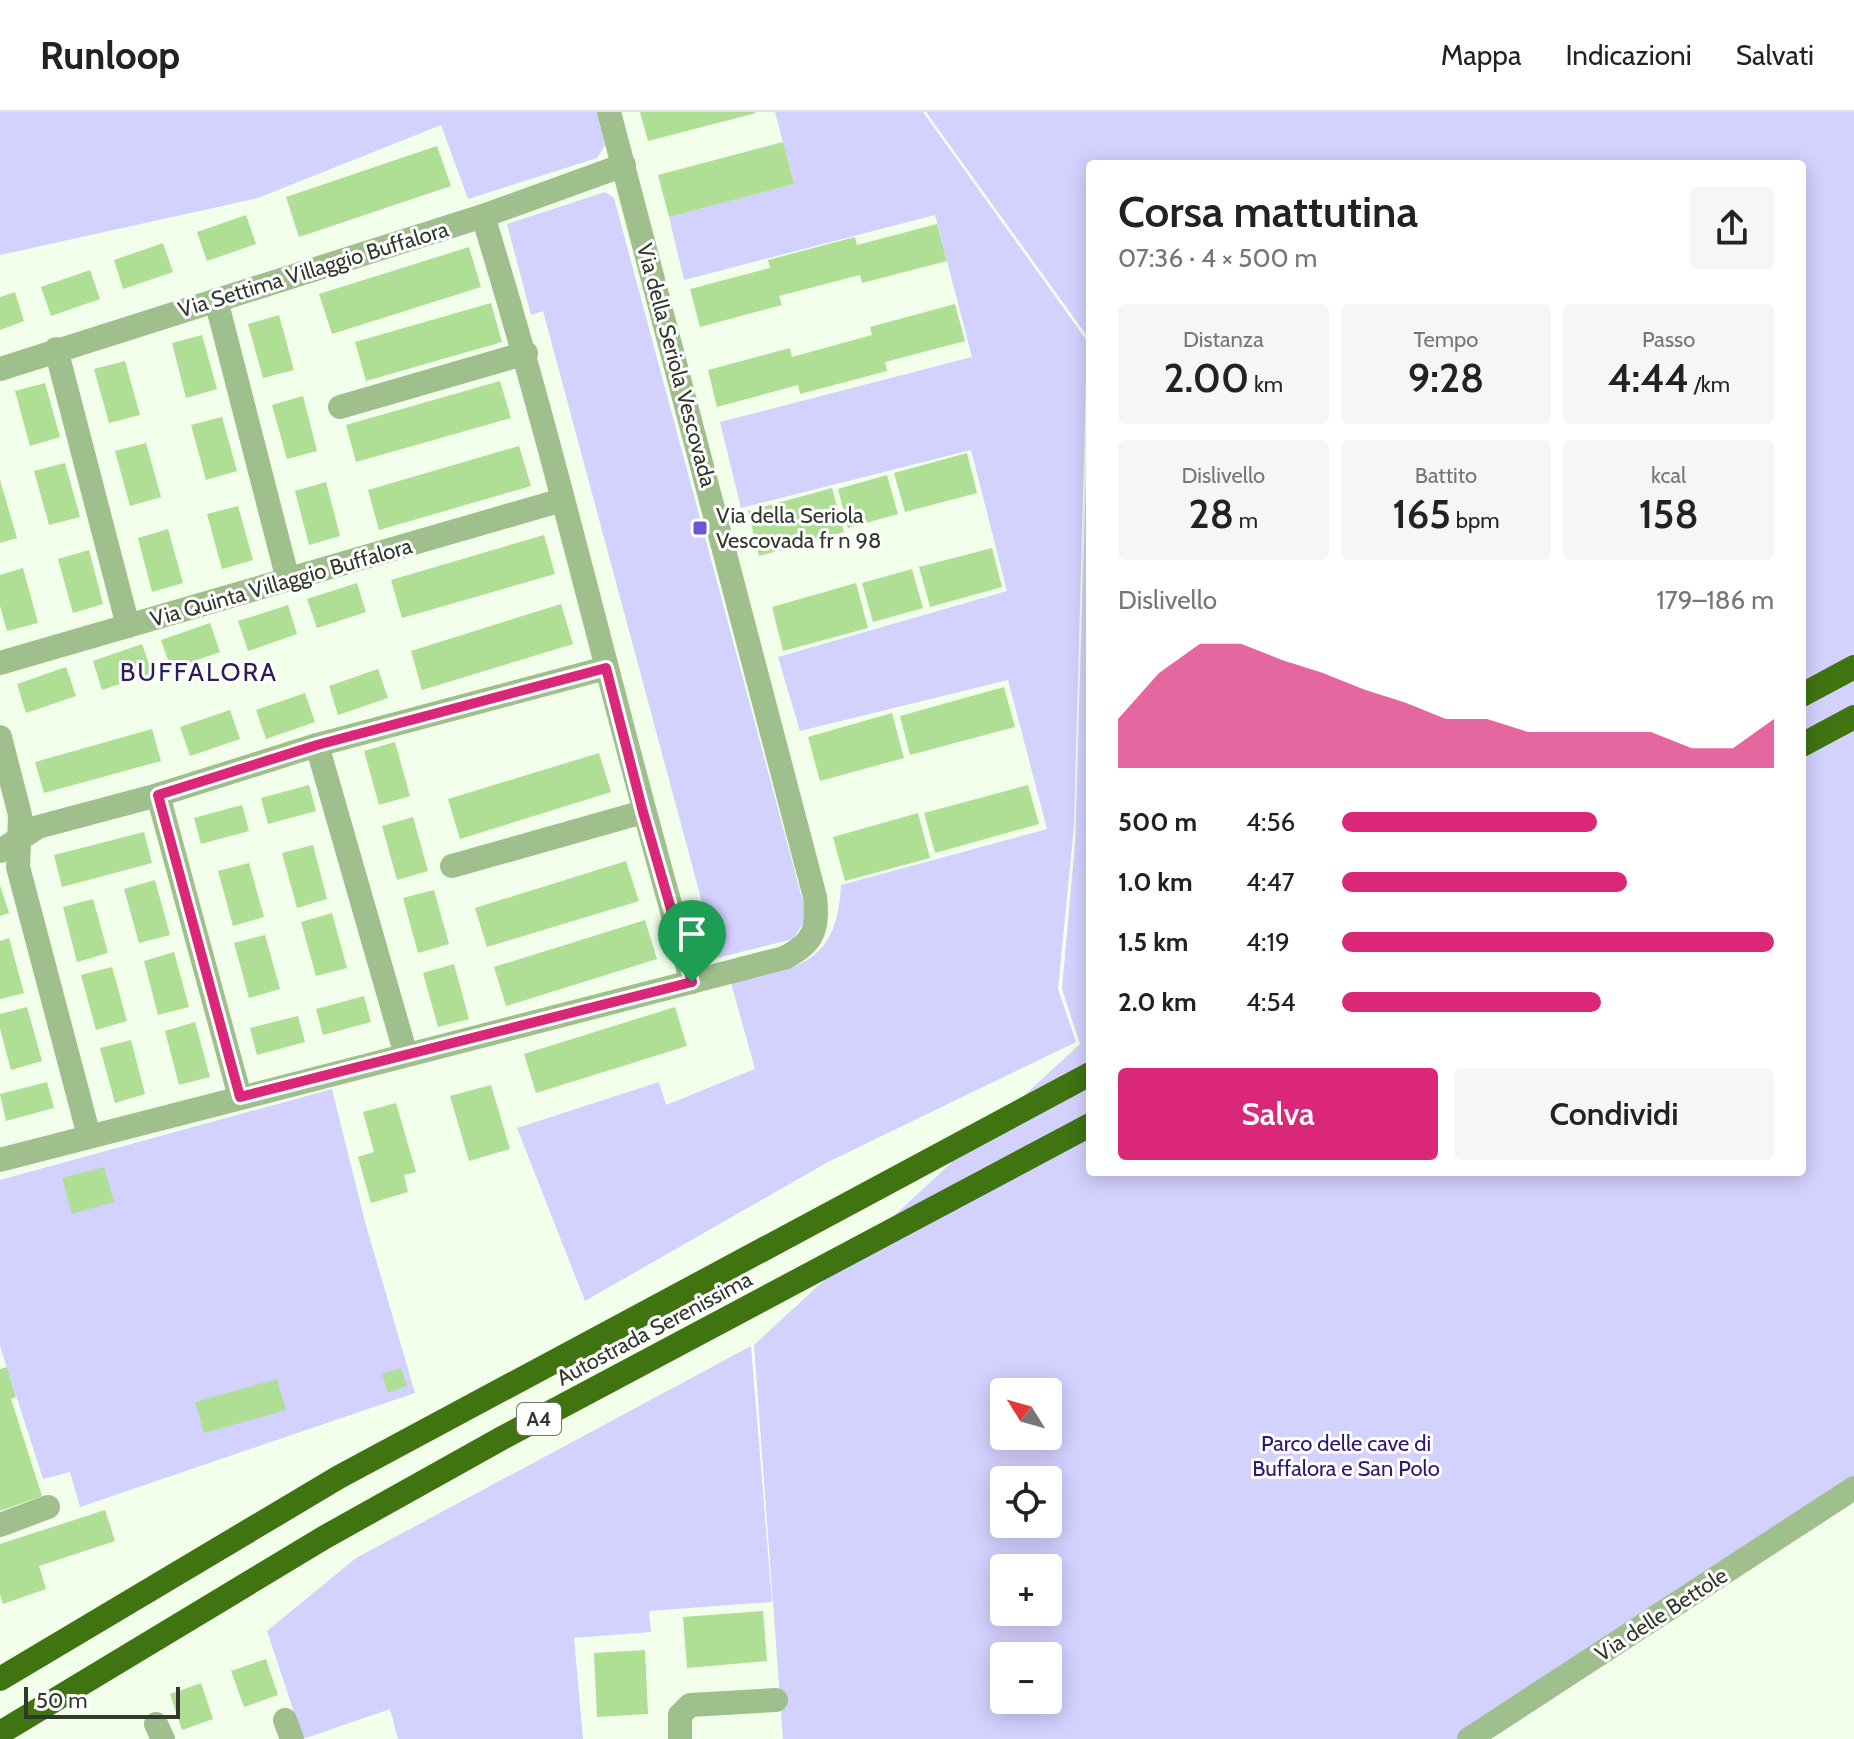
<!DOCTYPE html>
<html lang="it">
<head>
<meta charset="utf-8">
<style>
  :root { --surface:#fff; --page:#f6f6f6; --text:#222; --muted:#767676; --line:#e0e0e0; --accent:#db2777 }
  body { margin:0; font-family:Cabin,sans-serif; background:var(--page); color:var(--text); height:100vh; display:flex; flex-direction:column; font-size:30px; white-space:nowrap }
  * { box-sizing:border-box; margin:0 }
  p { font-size:26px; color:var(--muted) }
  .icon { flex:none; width:44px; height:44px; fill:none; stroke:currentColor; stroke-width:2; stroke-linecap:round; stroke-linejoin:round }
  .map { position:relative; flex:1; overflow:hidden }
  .details { position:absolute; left:1086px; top:48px; width:720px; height:1016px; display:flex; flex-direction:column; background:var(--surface); border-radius:8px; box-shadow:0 4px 20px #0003 }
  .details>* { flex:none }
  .needle { width:52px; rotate:307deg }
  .tools { position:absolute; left:990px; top:1266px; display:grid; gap:16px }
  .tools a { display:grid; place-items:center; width:72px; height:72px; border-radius:8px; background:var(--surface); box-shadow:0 4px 20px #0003; font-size:40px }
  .scale { position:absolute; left:24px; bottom:20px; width:156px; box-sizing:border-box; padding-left:8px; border:4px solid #31392d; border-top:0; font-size:22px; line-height:28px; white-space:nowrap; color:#31392d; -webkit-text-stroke:6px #fff; paint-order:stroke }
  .pin { position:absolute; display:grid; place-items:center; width:68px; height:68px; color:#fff; margin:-82px -34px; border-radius:50% 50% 50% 0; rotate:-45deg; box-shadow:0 0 8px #0007 }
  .pin .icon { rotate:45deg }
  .round { display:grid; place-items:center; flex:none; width:84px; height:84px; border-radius:8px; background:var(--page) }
  .summary { display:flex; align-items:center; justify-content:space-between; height:136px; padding:0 32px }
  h1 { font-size:44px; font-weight:600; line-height:60px }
  .metrics { display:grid; grid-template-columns:repeat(3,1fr); gap:12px; height:136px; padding:8px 32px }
  .metrics div { display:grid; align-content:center; border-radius:8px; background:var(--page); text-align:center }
  .metrics b { font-size:40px; font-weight:600 }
  .metrics small { font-size:22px; font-weight:400 }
  .metrics p { font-size:22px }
  .chart { height:224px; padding:16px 32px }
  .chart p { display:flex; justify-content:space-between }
  .chart svg { width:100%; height:144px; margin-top:8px; fill:var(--accent); opacity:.7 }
  .action { display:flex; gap:16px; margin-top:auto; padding:16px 32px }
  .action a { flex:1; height:92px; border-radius:8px; background:var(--accent); color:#fff; font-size:32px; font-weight:600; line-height:92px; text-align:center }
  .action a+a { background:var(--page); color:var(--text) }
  ul { padding:0 32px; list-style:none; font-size:26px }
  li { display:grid; grid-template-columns:128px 96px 1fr; align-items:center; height:60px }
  li i { height:20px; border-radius:10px; background:var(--accent) }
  header { display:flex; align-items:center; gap:48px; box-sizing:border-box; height:112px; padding:0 40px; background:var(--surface); border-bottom:2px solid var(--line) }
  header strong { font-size:38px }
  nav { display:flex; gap:44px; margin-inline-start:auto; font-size:28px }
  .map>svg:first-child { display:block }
  .green { fill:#d3d1fe; fill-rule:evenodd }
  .building { fill:#afdf94 }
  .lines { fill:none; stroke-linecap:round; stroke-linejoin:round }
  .minor { stroke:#9fbf8d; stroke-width:24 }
  .highway { stroke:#3f7411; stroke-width:24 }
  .route-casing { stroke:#fff; stroke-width:16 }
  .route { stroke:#db2777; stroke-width:10 }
  .poi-dot { fill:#6d57d1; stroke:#fff; stroke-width:3 }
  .labels { text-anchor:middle; stroke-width:6; stroke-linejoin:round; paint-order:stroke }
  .shield { fill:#fff; stroke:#6f746c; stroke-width:2 }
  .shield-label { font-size:20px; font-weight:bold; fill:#31392d }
  .street-label { font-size:22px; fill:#31392d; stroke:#fff }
  .poi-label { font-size:22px; fill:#31392d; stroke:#fff; text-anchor:start }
  .park-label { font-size:22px; fill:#301871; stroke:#fff }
  .quarter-label { font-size:26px; letter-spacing:2px; fill:#291e58; stroke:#fff }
</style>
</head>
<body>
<header>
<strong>Runloop</strong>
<nav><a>Mappa</a><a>Indicazioni</a><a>Salvati</a></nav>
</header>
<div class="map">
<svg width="1854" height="1627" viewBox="0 0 1854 1627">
  <rect width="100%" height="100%" fill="#f2ffeb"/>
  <g class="green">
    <polygon points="0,0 597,0 605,33 597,46 468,87 441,13 258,86 0,143"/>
    <path d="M775,0H923L1087,229L1074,713L1058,877L1076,930L828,1050L585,1189L517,1016L659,970L666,993L755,957L731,871C798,856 837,853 841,773L1047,717L1008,568L800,619L778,545L1007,479L971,338L741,396L720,310L972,245L935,103L684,168L669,105L794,72Z"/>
    <path d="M926,0H1854V1370L1461,1627H783L754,1233L1080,932L1062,877L1075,731L1090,228ZM1090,52H1802V1060H1090ZM1004,1280H1048V1324H1004ZM1004,1368H1048V1412H1004ZM1004,1456H1048V1500H1004ZM1004,1544H1048V1588H1004Z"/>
    <polygon points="605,80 614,86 807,805 793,827 717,846 543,199 531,203 507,112"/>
    <polygon points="332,977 365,1110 415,1281 80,1395 70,1360 43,1367 0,1234 0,1068"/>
    <polygon points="751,1234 772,1490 649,1499 651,1520 574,1526 583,1627 398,1627 390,1597 303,1627 267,1519 356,1446"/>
  </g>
  <g class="building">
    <polygon points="640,0 755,0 756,1 648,29"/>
    <polygon points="783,30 794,72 669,105 658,63"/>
    <polygon points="437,34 451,74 299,125 286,85"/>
    <polygon points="246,103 256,132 207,149 197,120"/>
    <polygon points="937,112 947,149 862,171 860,163 779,184 782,193 700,215 690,177 770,156 768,148 855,125 857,133"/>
    <polygon points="163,131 173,160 123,177 114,148"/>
    <polygon points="469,135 481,175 332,222 319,182"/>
    <polygon points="90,158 100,187 51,204 41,175"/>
    <polygon points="15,180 24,209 0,218 0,185"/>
    <polygon points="491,191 502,230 366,269 355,230"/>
    <polygon points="955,192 965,229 885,250 887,259 800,282 798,273 717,295 708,258 790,236 792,245 872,223 870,215"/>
    <polygon points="279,203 294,258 263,266 248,212"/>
    <polygon points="202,223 217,277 186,286 172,231"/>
    <polygon points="125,249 140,303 109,311 94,257"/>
    <polygon points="500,269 511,306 356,350 346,313"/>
    <polygon points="45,271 60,325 30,334 15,279"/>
    <polygon points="303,284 317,339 287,347 272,293"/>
    <polygon points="222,305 237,359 206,368 191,313"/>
    <polygon points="146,331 161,385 130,394 115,339"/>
    <polygon points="519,334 531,374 379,418 368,378"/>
    <polygon points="967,341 977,381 905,400 894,361"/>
    <polygon points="65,351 80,405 49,413 34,359"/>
    <polygon points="887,363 898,402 848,416 838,377"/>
    <polygon points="0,368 17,426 0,431"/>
    <polygon points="326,370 340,424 309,433 295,379"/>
    <polygon points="832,376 844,420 759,444 748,399"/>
    <polygon points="238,394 253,448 222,457 207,402"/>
    <polygon points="168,417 183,471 152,480 138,426"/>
    <polygon points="544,423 555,462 402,506 391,468"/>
    <polygon points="992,436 1002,475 930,495 919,455"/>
    <polygon points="89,438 103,492 73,501 58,447"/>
    <polygon points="23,456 38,511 7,519 0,494 0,463"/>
    <polygon points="912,457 923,496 873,510 862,471"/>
    <polygon points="357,471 366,500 317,516 307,487"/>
    <polygon points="856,471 868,516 783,539 772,495"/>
    <polygon points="561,492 573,532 422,578 411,539"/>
    <polygon points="288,493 297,522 248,539 238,509"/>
    <polygon points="210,511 220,540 171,557 161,528"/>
    <polygon points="142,532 152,561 102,578 93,549"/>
    <polygon points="66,555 76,584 26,601 17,572"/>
    <polygon points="378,557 388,586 338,603 329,574"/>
    <polygon points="1004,575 1015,615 910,643 900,604"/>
    <polygon points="305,581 315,610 266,627 256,598"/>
    <polygon points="230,598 240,627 190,644 180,615"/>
    <polygon points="892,601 904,646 820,669 808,625"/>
    <polygon points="152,617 161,649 44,681 35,650"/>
    <polygon points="395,630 410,684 379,693 364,639"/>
    <polygon points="599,641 611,680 460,727 448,687"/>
    <polygon points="309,673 316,699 268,712 261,686"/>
    <polygon points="1028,673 1039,712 935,741 924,701"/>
    <polygon points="242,693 249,719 201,732 194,706"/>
    <polygon points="918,701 930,746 845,769 833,725"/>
    <polygon points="413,705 428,759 397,768 382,714"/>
    <polygon points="144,720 152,751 62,775 54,743"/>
    <polygon points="313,733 327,787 297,796 282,741"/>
    <polygon points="626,749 639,789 487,835 475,796"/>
    <polygon points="249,751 264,805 233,814 218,759"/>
    <polygon points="155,768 170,823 139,831 124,777"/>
    <polygon points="0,773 9,801 0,804"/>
    <polygon points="434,778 449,832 418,841 403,786"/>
    <polygon points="93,787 108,841 77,850 63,795"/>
    <polygon points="332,801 347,856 316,864 301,810"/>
    <polygon points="645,808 657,847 506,894 494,855"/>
    <polygon points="265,823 280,877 249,886 234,831"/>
    <polygon points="9,826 24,881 0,887 0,829"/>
    <polygon points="174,840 189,895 158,903 144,849"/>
    <polygon points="454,852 469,907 438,915 423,861"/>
    <polygon points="112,855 127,909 96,918 81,863"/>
    <polygon points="364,884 371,910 323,923 316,897"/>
    <polygon points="27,895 42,949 11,958 0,917 0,902"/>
    <polygon points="675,895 687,934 536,981 524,942"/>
    <polygon points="298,904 305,930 257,943 250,916"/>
    <polygon points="195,910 210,965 179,973 165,919"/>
    <polygon points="131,928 145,982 115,991 100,936"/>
    <polygon points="47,970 54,996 6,1009 0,982"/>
    <polygon points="491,973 510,1037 469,1049 450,984"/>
    <polygon points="396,991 416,1060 404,1063 408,1080 371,1091 358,1045 374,1040 363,1000"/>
    <polygon points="104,1055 114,1090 72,1102 62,1066"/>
    <polygon points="7,1255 16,1285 11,1287 42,1384 0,1399 0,1257"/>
    <polygon points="401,1256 407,1274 388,1281 382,1262"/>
    <polygon points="277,1267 286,1298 204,1321 195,1290"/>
    <polygon points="105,1398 115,1429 39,1454 46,1477 3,1492 0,1482 0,1432"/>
    <polygon points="763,1499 767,1549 687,1556 683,1505"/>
    <polygon points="645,1538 648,1602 597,1605 594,1541"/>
    <polygon points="266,1547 278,1583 244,1595 231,1559"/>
    <polygon points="201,1571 213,1607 182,1618 170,1582"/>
  </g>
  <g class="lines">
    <g class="minor">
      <path d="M483,104C561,357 618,616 692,870"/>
      <polyline points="216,188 288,468"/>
      <polyline points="56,237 128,514"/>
      <polyline points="0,257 483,104 624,53"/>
      <polyline points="340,295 526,241"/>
      <polyline points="0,551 562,388"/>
      <polyline points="0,625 20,703 18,755 89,1024"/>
      <polyline points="317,633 406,943"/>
      <polyline points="158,683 240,985"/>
      <polyline points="0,739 38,715 158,683 317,633 606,556"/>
      <polyline points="452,754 643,700"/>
      <path d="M0,1048L784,846C813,832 819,817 815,785L609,0"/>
      <polyline points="0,1413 48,1395"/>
      <polyline points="285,1608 292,1627"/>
      <polyline points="156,1612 163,1627"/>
      <polyline points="680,1627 680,1603 690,1593 776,1588"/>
      <polyline points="1469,1627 1854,1376"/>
    </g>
    <g class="highway">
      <polyline points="1802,583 1854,555"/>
      <polyline points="1802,633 1854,605"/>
      <polyline points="0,1567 339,1365 1090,962"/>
      <polyline points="0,1621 325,1425 504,1325 1090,1013"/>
    </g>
  </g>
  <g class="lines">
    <g class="route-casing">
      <polygon id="route" points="606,556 643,700 692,870 240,985 158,683 317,633"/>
    </g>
    <use href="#route" class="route"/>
  </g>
  <rect class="poi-dot" x="692" y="408" width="16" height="16" rx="4"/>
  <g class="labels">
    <rect class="shield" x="517" y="1291" width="44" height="32" rx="6"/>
    <g class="shield-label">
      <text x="539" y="1314">A4</text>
    </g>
    <g class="street-label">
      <text transform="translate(313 157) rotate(-17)" y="8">Via Settima Villaggio Buffalora</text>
      <text transform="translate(677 253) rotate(75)" y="8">Via della Seriola Vescovada</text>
      <text transform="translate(281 470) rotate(-16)" y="8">Via Quinta Villaggio Buffalora</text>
      <text transform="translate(654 1216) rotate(-28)" y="8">Autostrada Serenissima</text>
      <text transform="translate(1661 1502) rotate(-33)" y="8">Via delle Bettole</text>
    </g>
    <g class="poi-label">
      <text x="716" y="411">Via della Seriola<tspan x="716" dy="25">Vescovada fr n 98</tspan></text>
    </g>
    <g class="park-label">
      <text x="1346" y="1339">Parco delle cave di<tspan x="1346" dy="25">Buffalora e San Polo</tspan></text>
    </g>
    <g class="quarter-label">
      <text x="199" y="569">BUFFALORA</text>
    </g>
  </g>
</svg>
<div class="tools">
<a><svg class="needle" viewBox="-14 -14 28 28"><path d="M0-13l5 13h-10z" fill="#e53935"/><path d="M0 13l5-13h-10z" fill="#767676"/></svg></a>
<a><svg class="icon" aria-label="locate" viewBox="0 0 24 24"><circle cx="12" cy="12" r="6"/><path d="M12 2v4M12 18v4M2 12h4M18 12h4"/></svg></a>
<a>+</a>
<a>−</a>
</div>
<div class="scale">50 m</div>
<div class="pin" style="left:692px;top:870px;background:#1e9e55"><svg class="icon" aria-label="arrive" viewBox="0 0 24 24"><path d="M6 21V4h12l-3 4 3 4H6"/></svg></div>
<section class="details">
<div class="summary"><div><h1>Corsa mattutina</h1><p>07:36 · 4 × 500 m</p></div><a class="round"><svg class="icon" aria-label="share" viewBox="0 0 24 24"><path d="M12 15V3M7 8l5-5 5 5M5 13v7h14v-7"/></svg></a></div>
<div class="metrics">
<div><p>Distanza</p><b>2.00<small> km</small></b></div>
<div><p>Tempo</p><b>9:28</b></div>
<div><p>Passo</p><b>4:44<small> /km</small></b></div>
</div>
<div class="metrics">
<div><p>Dislivello</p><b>28<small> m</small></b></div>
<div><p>Battito</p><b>165<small> bpm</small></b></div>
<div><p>kcal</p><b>158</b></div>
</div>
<div class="chart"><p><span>Dislivello</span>179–186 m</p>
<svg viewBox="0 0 160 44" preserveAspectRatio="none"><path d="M0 44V29L10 15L20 6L30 6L40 11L50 15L60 20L70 24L80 29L90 29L100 33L110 33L120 33L130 33L140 38L150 38L160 29V44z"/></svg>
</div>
<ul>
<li><b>500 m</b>4:56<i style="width:59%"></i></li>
<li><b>1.0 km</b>4:47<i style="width:66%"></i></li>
<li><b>1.5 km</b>4:19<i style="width:100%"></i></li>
<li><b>2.0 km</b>4:54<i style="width:60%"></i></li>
</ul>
<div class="action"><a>Salva</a><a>Condividi</a></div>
</section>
</div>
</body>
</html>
